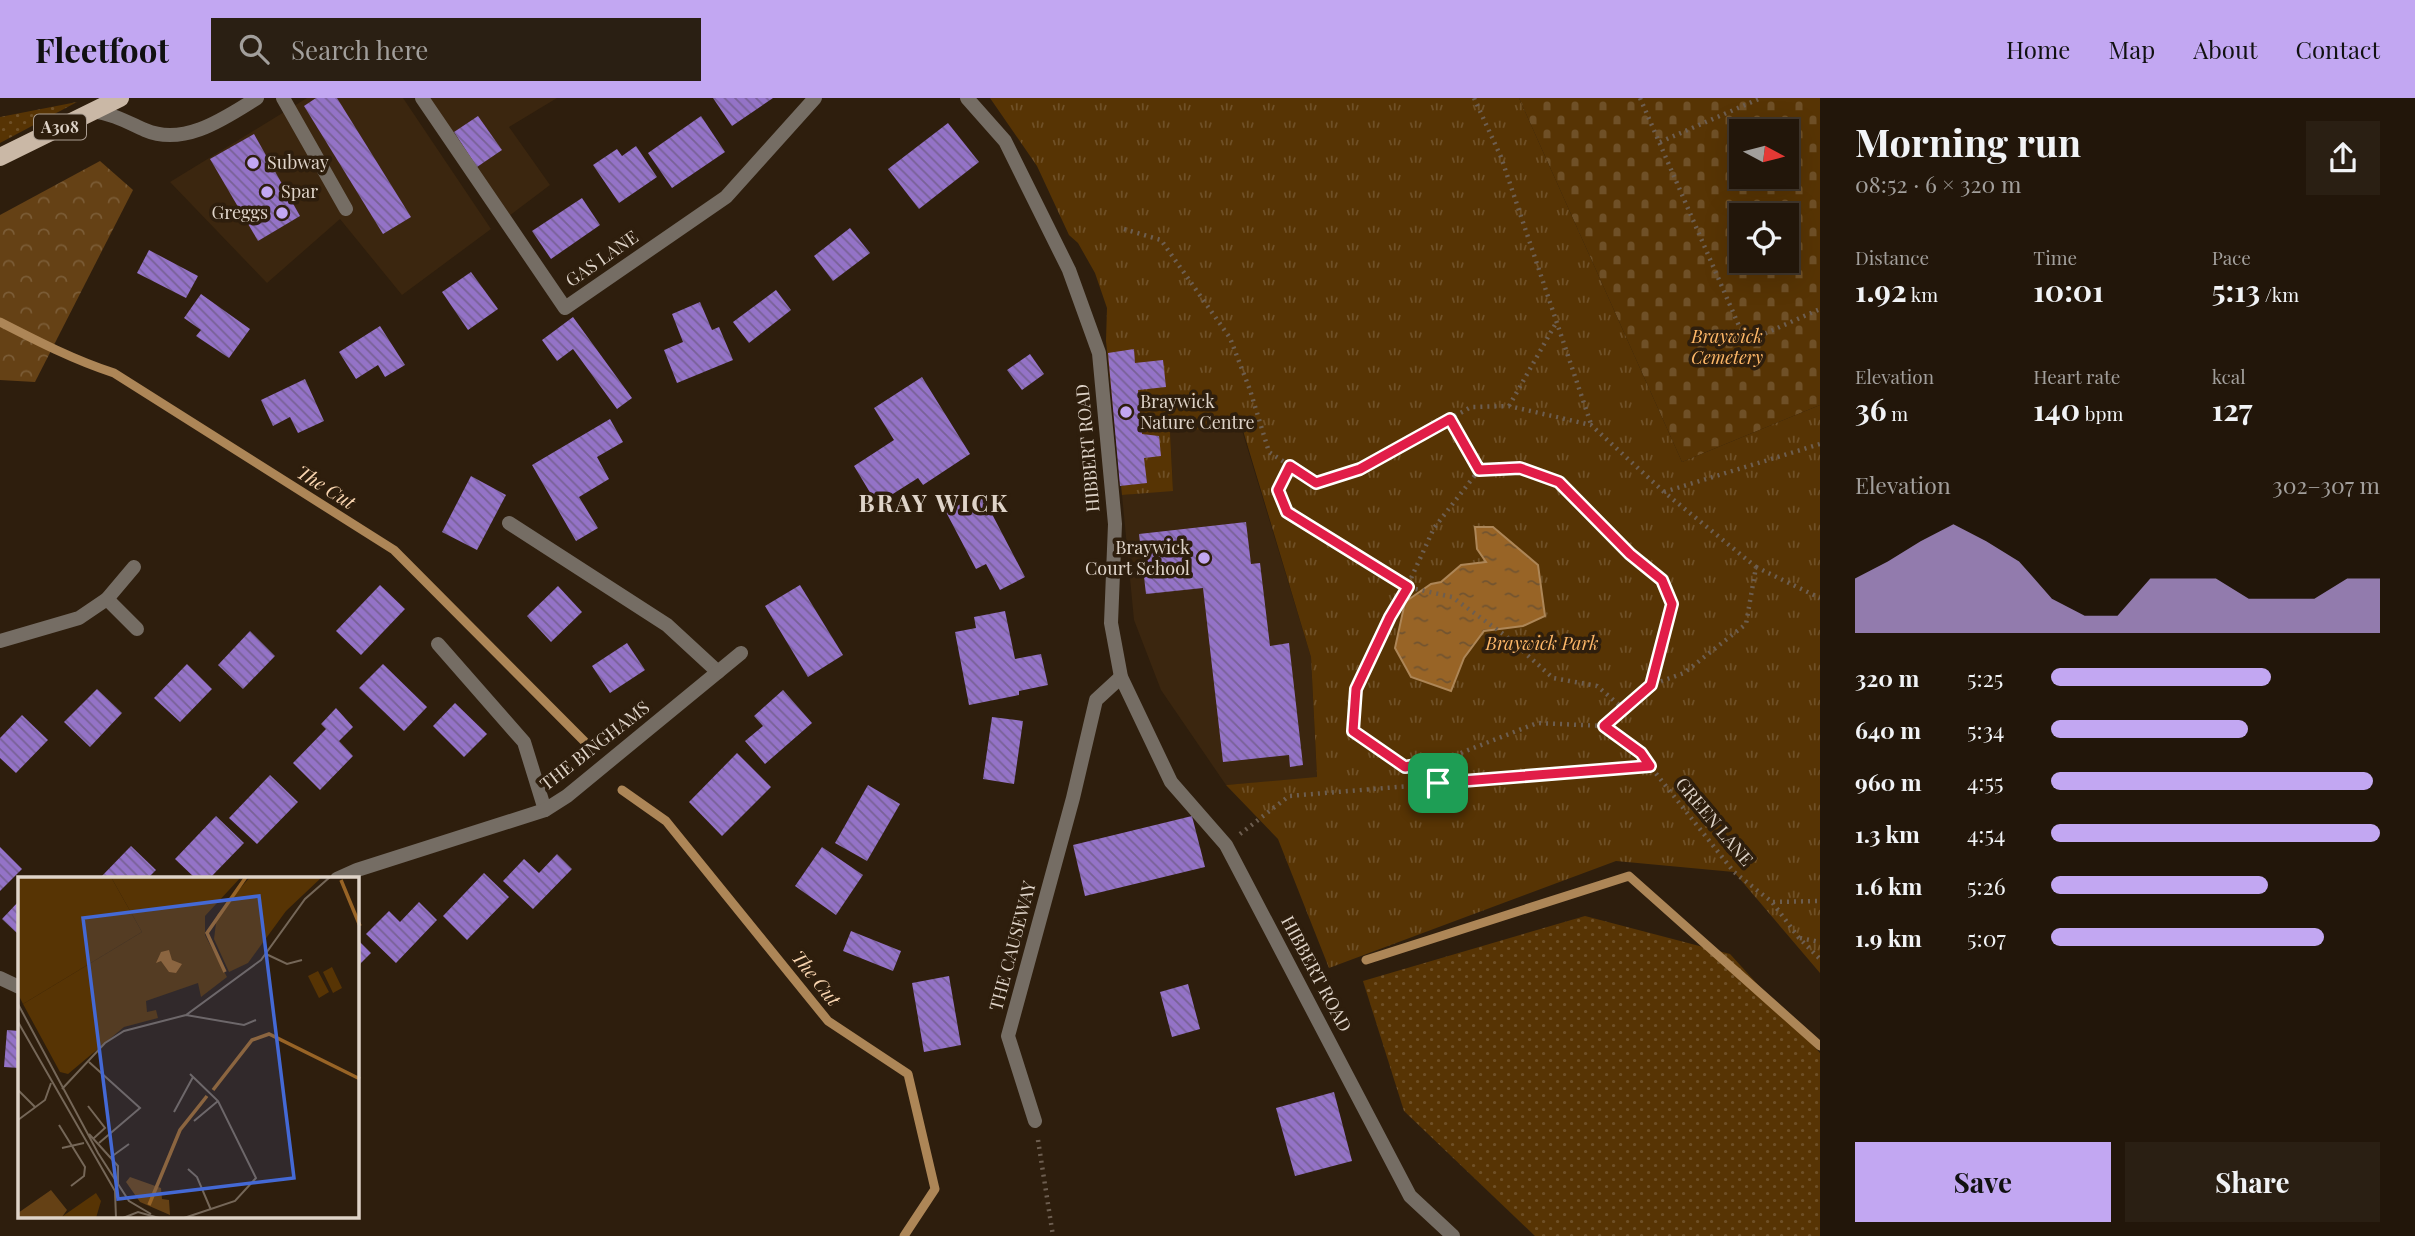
<!DOCTYPE html>
<html lang="en">
<head>
<meta charset="utf-8">
<style>
  :root { --surface:#22160a; --page:#2a1f13; --text:#f1f3f6; --muted:#a29f9c; --line:#3f352b; --accent:#c2a7f2 }
  body { margin:0; font-family:"Playfair Display",serif; background:var(--page); color:var(--text); height:100vh; display:flex; flex-direction:column; font-size:26px; white-space:nowrap }
  * { box-sizing:border-box; margin:0 }
  p { font-size:23px; color:var(--muted) }
  .icon { flex:none; width:38px; height:38px; fill:none; stroke:currentColor; stroke-width:2; stroke-linecap:round; stroke-linejoin:round }
  .map { position:relative; flex:1; overflow:hidden }
  .details { display:flex; flex-direction:column; background:var(--surface); width:595px }
  .details>* { flex:none }
  .needle { width:46px; rotate:97deg }
  .buttons { position:absolute; left:1729px; top:21px; display:grid; gap:14px }
  .buttons a { display:grid; place-items:center; width:70px; height:70px; border-radius:0px; background:var(--surface); box-shadow:0 7px 28px #0002,0 0 0 2px var(--line); font-size:35px }
  .pin { position:absolute; display:grid; place-items:center; width:60px; height:60px; color:#fff; margin:-30px; border-radius:14px; box-shadow:0 4px 10px #0006 }
  .round { display:grid; place-items:center; flex:none; width:74px; height:74px; border-radius:0px; background:var(--page) }
  .summary { display:flex; align-items:center; justify-content:space-between; height:119px; padding:0 35px }
  h1 { font-size:38px; font-weight:700; line-height:52px }
  .figures { display:grid; grid-template-columns:repeat(3,1fr); gap:10px; height:119px; padding:7px 35px }
  .figures div { display:grid; align-content:center }
  .figures b { font-size:30px; font-weight:700 }
  .figures small { font-size:19px; font-weight:400 }
  .figures p { font-size:19px }
  .chart { height:196px; padding:14px 35px }
  .chart p { display:flex; justify-content:space-between }
  .chart svg { width:100%; height:126px; margin-top:7px; fill:var(--accent); opacity:.7 }
  .action { display:flex; gap:14px; margin-top:auto; padding:14px 35px }
  .action a { flex:1; height:80px; border-radius:0px; background:var(--accent); color:#111; font-size:28px; font-weight:700; line-height:80px; text-align:center }
  .action a+a { background:var(--page); color:var(--text) }
  ul { padding:0 35px; list-style:none; font-size:23px }
  li { display:grid; grid-template-columns:112px 84px 1fr; align-items:center; height:52px }
  li i { height:18px; border-radius:9px; background:var(--accent) }
  header { display:flex; align-items:center; gap:42px; box-sizing:border-box; height:98px; padding:0 35px; background:var(--accent); color:#111 }
  header strong { font-size:33px }
  nav { display:flex; gap:38px; margin-inline-start:auto; font-size:24px }
  .search { width:490px; height:63px; background:var(--page); display:flex; align-items:center; gap:18px; box-sizing:border-box; padding:0 24px; border-radius:0px; color:var(--muted); font-size:26px }
  main { display:flex; flex:1; min-height:0 }
  .map>svg:first-child { display:block }
  .built { fill:#3b260f }
  .grass { fill:url(#grass-dots) }
  .forest { fill:url(#forest-crowns) }
  .cemetery { fill:url(#cemetery-stones); fill-rule:evenodd }
  .park { fill:url(#park-tufts) }
  .water { fill:url(#water-ripples); stroke:#ad8657; stroke-width:2 }
  .lines { fill:none; stroke-linecap:round; stroke-linejoin:round }
  .stream { stroke:#ad8657; stroke-width:9 }
  .building { fill:url(#building-back-hatch) }
  .path { stroke:#6d5e50; stroke-width:4.5; stroke-dasharray:2 5; stroke-linecap:butt }
  .service { stroke:#756d64; stroke-width:14 }
  .minor { stroke:#756d64; stroke-width:14 }
  .primary { stroke:#cab8a6; stroke-width:18 }
  .route-casing { stroke:#fff; stroke-width:14 }
  .route { stroke:#e11d48; stroke-width:9 }
  .poi-dot { fill:#c2a7f2; stroke:#2e1e0d; stroke-width:2.5 }
  .labels { text-anchor:middle; stroke-width:7; stroke-linejoin:round; paint-order:stroke }
  .shield { fill:#2e1e0d; stroke:#aa9d91; stroke-width:2 }
  .shield-label { font-size:16px; font-weight:bold; fill:#dfd4c9 }
  .poi-label { font-size:18px; fill:#dfd4c9; stroke:#2e1e0d; text-anchor:start }
  .street-label { font-size:18px; fill:#dfd4c9; stroke:#2e1e0d }
  .park-label { font-size:18px; font-style:italic; fill:#fdb768; stroke:#2e1e0d }
  .water-label { font-size:19px; font-style:italic; fill:#f9d5b0; stroke:#2e1e0d }
  .district-label { font-size:24px; font-weight:bold; letter-spacing:2px; fill:#dfd4c9; stroke:#2e1e0d }
  .inset-river { fill:none; stroke:#986426; stroke-width:3.5 }
  .inset-road { fill:none; stroke:#756758; stroke-width:2 }
  .view { fill:#4469d5; fill-opacity:0.15; stroke:#4469d5; stroke-width:3.5 }
  .inset-edge { fill:none; stroke:#dfd4c9; stroke-width:3.5 }
</style>
</head>
<body>
<header>
<strong>Fleetfoot</strong>
<div class="search"><svg class="icon" aria-label="search" viewBox="0 0 24 24"><circle cx="10" cy="10" r="6"/><path d="M15 15l6 6"/></svg>Search here</div>
<nav><a>Home</a><a>Map</a><a>About</a><a>Contact</a></nav>
</header>
<main>
<div class="map">
<svg width="1820" height="1138" viewBox="0 0 1820 1138">
  <defs>
    <pattern id="grass-dots" width="8" height="8" patternUnits="userSpaceOnUse" patternTransform="scale(1.75)"><rect width="8" height="8" fill="#573404"/><path d="M2 2h.1M6 6h.1" fill="none" stroke="#6f5027" stroke-width="1.8" stroke-linecap="round"/></pattern>
    <pattern id="forest-crowns" width="20" height="18" patternUnits="userSpaceOnUse" patternTransform="scale(1.75)"><rect width="20" height="18" fill="#654115"/><path d="M2 6a3 3 0 1 1 6 0M12 15a3 3 0 1 1 6 0" fill="none" stroke="#7b5c36"/></pattern>
    <pattern id="cemetery-stones" width="16" height="16" patternUnits="userSpaceOnUse" patternTransform="scale(1.75)"><rect width="16" height="16" fill="#573404"/><path d="M2 7V4a2 2 0 0 1 4 0v3zM10 15v-3a2 2 0 0 1 4 0v3z" fill="#6f5027"/></pattern>
    <pattern id="park-tufts" width="24" height="20" patternUnits="userSpaceOnUse" patternTransform="scale(1.75)"><rect width="24" height="20" fill="#573404"/><path d="M3 7l-1-3M5 7V3M7 7l1-3M15 17l-1-3M17 17v-4M19 17l1-3" fill="none" stroke="#6f5027"/></pattern>
    <pattern id="water-ripples" width="26" height="14" patternUnits="userSpaceOnUse" patternTransform="scale(1.75)"><rect width="26" height="14" fill="#986426"/><path d="M2 4q2-2 4 0t4 0M15 11q2-2 4 0t4 0" fill="none" stroke="#725430"/></pattern>
    <pattern id="building-back-hatch" width="6" height="6" patternUnits="userSpaceOnUse" patternTransform="scale(1.75)"><rect width="6" height="6" fill="#9473c7"/><path d="M-1 5l2 2M0 0l6 6M5-1l2 2" fill="none" stroke="#786196"/></pattern>
  </defs>
  <rect width="100%" height="100%" fill="#2e1e0d"/>
  <g class="built">
    <polygon points="307,0 403,0 491,131 402,197 340,121 267,185 170,84"/>
    <polygon points="429,0 557,0 509,29 550,87 509,118"/>
    <polygon points="1241,329 1311,559 1317,680 1226,687 1161,592 1134,522 1122,397 1173,392 1170,333"/>
  </g>
  <g class="grass">
    <polygon points="77,4 0,45 0,19"/>
    <polygon points="1585,818 1730,856 1820,955 1820,1138 1535,1138 1404,1013 1363,883"/>
  </g>
  <polygon class="forest" points="100,63 133,92 35,284 0,282 0,117"/>
  <path class="cemetery" d="M1519,0H1820V307L1682,364ZM1741,33H1787V79H1741ZM1741,117H1787V163H1741Z"/>
  <polygon class="park" points="990,0 1519,0 1682,364 1820,307 1820,875 1734,774 1616,763 1329,870 1278,741 1226,687 1317,679 1311,559 1242,329 1170,333 1173,393 1122,397 1106,243 1107,210 1095,175 1078,145 1069,137 1037,68"/>
  <polygon class="water" points="1475,429 1493,429 1538,467 1545,518 1523,528 1484,533 1464,560 1451,593 1411,579 1395,550 1405,504 1431,486 1441,484 1461,467 1486,464 1477,451"/>
  <g class="lines">
    <g class="stream">
      <path d="M0,224C37,243 74,262 114,275L394,452L588,647"/>
      <polyline points="622,692 666,723 828,923 908,976 935,1091 904,1138"/>
      <polyline points="1366,862 1629,778 1820,948"/>
    </g>
  </g>
  <g class="building">
    <polygon points="316,0 337,0 411,119 383,136 304,8"/>
    <polygon points="713,0 773,0 732,28"/>
    <polygon points="478,18 502,52 477,69 454,34"/>
    <polygon points="701,18 725,54 672,90 648,55"/>
    <polygon points="948,25 979,64 919,111 888,71"/>
    <polygon points="254,36 300,118 258,143 210,61"/>
    <polygon points="636,48 657,79 619,105 593,67 617,51 622,58"/>
    <polygon points="582,100 600,127 551,161 532,133"/>
    <polygon points="850,130 870,155 833,183 814,158"/>
    <polygon points="149,152 198,178 186,200 137,175"/>
    <polygon points="471,174 498,211 468,232 442,194"/>
    <polygon points="776,192 791,212 749,245 733,224"/>
    <polygon points="201,196 250,231 229,260 196,238 201,232 184,220"/>
    <polygon points="700,204 712,232 719,229 733,262 677,285 664,252 683,244 672,216"/>
    <polygon points="573,219 632,300 617,311 573,251 557,263 542,242"/>
    <polygon points="380,228 405,267 385,279 378,267 356,281 339,254"/>
    <polygon points="1134,251 1135,265 1163,262 1166,289 1138,292 1142,336 1159,338 1161,358 1144,360 1147,385 1120,388 1108,255"/>
    <polygon points="1030,256 1044,276 1022,292 1007,272"/>
    <polygon points="922,279 970,356 923,387 918,380 877,406 854,368 894,342 874,310"/>
    <polygon points="305,281 324,323 298,335 290,319 273,328 261,302"/>
    <polygon points="610,321 623,344 597,359 609,381 579,399 598,430 576,443 532,367"/>
    <polygon points="471,378 506,397 477,452 442,434"/>
    <polygon points="981,395 1025,479 1000,492 986,466 976,471 946,414"/>
    <polygon points="1246,424 1251,466 1260,465 1270,548 1289,545 1303,667 1290,669 1289,657 1223,664 1203,490 1146,496 1139,436"/>
    <polygon points="380,487 405,511 361,557 336,533"/>
    <polygon points="800,487 843,557 808,579 765,508"/>
    <polygon points="558,488 582,514 551,544 527,518"/>
    <polygon points="1005,513 1015,561 1041,556 1048,587 1019,593 1019,597 969,607 955,534 976,530 974,519"/>
    <polygon points="250,533 275,558 243,591 218,567"/>
    <polygon points="627,545 645,572 610,595 592,568"/>
    <polygon points="187,566 212,591 180,624 154,600"/>
    <polygon points="383,566 427,609 404,633 359,590"/>
    <polygon points="97,591 122,615 90,649 64,624"/>
    <polygon points="783,592 812,625 765,666 745,643 763,628 754,618"/>
    <polygon points="455,605 487,636 464,659 433,628"/>
    <polygon points="336,610 353,629 339,643 353,658 320,692 293,665 326,631 321,626"/>
    <polygon points="22,617 48,642 16,675 0,660 0,640"/>
    <polygon points="992,619 1023,623 1014,686 983,681"/>
    <polygon points="737,655 771,689 722,738 689,704"/>
    <polygon points="270,677 298,704 257,746 229,720"/>
    <polygon points="868,687 900,706 867,763 835,745"/>
    <polygon points="216,718 244,745 209,781 196,781 175,761"/>
    <polygon points="1192,718 1205,769 1085,798 1073,747"/>
    <polygon points="131,748 156,772 147,781 99,781"/>
    <polygon points="0,749 22,771 0,793"/>
    <polygon points="822,749 863,777 836,817 795,788"/>
    <polygon points="557,756 572,771 533,811 503,783 524,761 539,775"/>
    <polygon points="484,775 509,799 467,842 443,818"/>
    <polygon points="19,803 19,837 2,821"/>
    <polygon points="419,804 437,822 396,865 366,836 389,813 400,824"/>
    <polygon points="851,833 901,853 893,873 843,853"/>
    <polygon points="357,841 371,855 357,869"/>
    <polygon points="949,878 961,947 924,954 912,885"/>
    <polygon points="1188,886 1200,931 1172,939 1160,894"/>
    <polygon points="7,932 19,933 19,970 4,969"/>
    <polygon points="1334,994 1352,1063 1295,1078 1276,1010"/>
  </g>
  <g class="lines">
    <g class="path">
      <polyline points="1474,0 1501,59 1591,326"/>
      <polyline points="1640,0 1746,244 1820,211"/>
      <polyline points="1660,44 1761,0"/>
      <polyline points="1124,131 1161,142 1230,240 1250,292 1269,354 1316,385 1360,371 1471,309 1509,308 1591,327 1664,394 1756,469 1746,526 1684,575 1651,587 1604,628 1641,655 1650,668"/>
      <polyline points="1509,308 1556,225"/>
      <polyline points="1450,321 1479,372"/>
      <polyline points="1290,368 1278,392 1288,414 1407,489 1390,519 1356,591 1353,633 1404,669 1443,662 1537,625 1604,628"/>
      <polyline points="1664,394 1820,346"/>
      <polyline points="1756,469 1820,500"/>
      <polyline points="1624,611 1597,588 1553,580 1506,538 1452,499 1407,489 1434,430 1479,372 1520,371 1559,384 1630,456 1662,482 1672,506 1651,586"/>
      <polyline points="1438,685 1443,662"/>
      <polyline points="1240,736 1289,698 1650,668 1734,774 1772,804 1799,840 1820,861"/>
      <polyline points="1773,804 1820,803"/>
      <polyline points="1800,840 1820,844"/>
      <polyline points="1038,1042 1053,1138"/>
    </g>
    <g class="service">
      <polyline points="283,0 346,111"/>
      <path d="M93,13C113,16 127,24 145,32C184,49 225,20 257,0"/>
      <polyline points="509,425 667,527 718,574"/>
      <polyline points="438,546 524,644 545,712"/>
      <polyline points="1035,1023 1008,938 1073,700 1096,602 1121,579"/>
    </g>
    <g class="minor">
      <polyline points="422,0 565,210 726,99 815,0"/>
      <polyline points="967,0 1005,43 1069,172 1099,255 1115,426 1111,525 1121,579 1171,684 1226,747 1410,1098 1453,1138"/>
      <polyline points="107,501 137,531"/>
      <polyline points="0,543 79,520 107,501 134,469"/>
      <polyline points="337,781 357,772 545,712 567,698 741,555"/>
      <polyline points="0,880 19,889"/>
    </g>
    <polyline class="primary" points="0,59 120,0"/>
  </g>
  <g class="lines">
    <g class="route-casing">
      <polygon id="route" points="1450,321 1479,372 1520,370 1559,384 1630,456 1662,482 1672,506 1651,587 1604,628 1641,655 1650,668 1438,685 1443,662 1405,669 1353,633 1356,591 1390,519 1408,489 1287,414 1278,392 1290,368 1316,385 1360,371"/>
    </g>
    <use href="#route" class="route"/>
  </g>
  <g class="poi-dot">
    <circle cx="253" cy="65" r="7"/>
    <circle cx="267" cy="94" r="7"/>
    <circle cx="282" cy="115" r="7"/>
    <circle cx="1126" cy="314" r="7"/>
    <circle cx="1204" cy="460" r="7"/>
  </g>
  <g class="labels">
    <rect class="shield" x="34" y="16.5" width="52" height="25" rx="5"/>
    <g class="shield-label">
      <text x="60" y="35">A308</text>
    </g>
    <g class="poi-label">
      <text x="267" y="71">Subway</text>
      <text x="281" y="100">Spar</text>
      <text x="268" y="121" text-anchor="end">Greggs</text>
      <text x="1140" y="310">Braywick<tspan x="1140" dy="21">Nature Centre</tspan></text>
      <text x="1190" y="456" text-anchor="end">Braywick<tspan x="1190" dy="21">Court School</tspan></text>
    </g>
    <g class="street-label">
      <text transform="translate(602 161) rotate(-35)" y="6">GAS LANE</text>
      <text transform="translate(1088 350) rotate(-95)" y="6">HIBBERT ROAD</text>
      <text transform="translate(595 648) rotate(-38)" y="6">THE BINGHAMS</text>
      <text transform="translate(1714 724) rotate(50)" y="6">GREEN LANE</text>
      <text transform="translate(1013 848) rotate(-75)" y="6">THE CAUSEWAY</text>
      <text transform="translate(1316 876) rotate(62)" y="6">HIBBERT ROAD</text>
    </g>
    <g class="park-label">
      <text x="1727" y="245">Braywick<tspan x="1727" dy="21">Cemetery</tspan></text>
      <text x="1542" y="552">Braywick Park</text>
    </g>
    <g class="water-label">
      <text transform="translate(326 389) rotate(32)" y="7">The Cut</text>
      <text transform="translate(816 880) rotate(51)" y="7">The Cut</text>
    </g>
    <g class="district-label">
      <text x="934" y="414">BRAY WICK</text>
    </g>
  </g>
  <g transform="translate(18 779)">
    <rect width="341" height="341" fill="#2e1e0d"/>
    <path d="M232,0H304L268,34L230,86L211,95L196,62L199,38ZM78,316L83,324L78,341H42Z" fill="#573404"/>
    <path d="M112,300L143,311L144,322L151,323L152,338L122,325L108,305ZM33,313L49,333L44,340L0,341V336Z" fill="#654115"/>
    <path d="M93,0L124,55L5,127L0,117V1Z" fill="#573404"/>
    <path d="M93,0H223L187,39V58L209,100L183,120L180,106L128,124L129,135L138,133L140,141L106,150L50,197L42,195L5,127L124,55Z" fill="#573404"/>
    <path d="M314,90L324,111L315,116L305,95ZM300,94L311,115L301,121L290,99Z" fill="#573404"/>
    <path d="M151,73L154,83L164,87L158,96L151,95L143,84L138,86L143,75Z" fill="#986426"/>
    <path class="inset-river" d="M323,3L342,49M207,95L189,56L228,0M195,213L234,163L251,157L342,202M131,328L162,253L189,219"/>
    <path class="inset-road" d="M248,77L269,87L284,83M0,127L80,276L111,324L133,337M168,138L226,148L238,143M0,145L97,314L98,341M71,185L122,231L81,266M44,212L87,166L106,154L168,138L243,83L287,22L312,0M0,213L17,230M70,229L87,251L76,261M156,235L175,200M0,243L27,223L33,206M176,244L200,224M41,248L67,290L66,299L53,309M71,257L100,289V307M44,271L66,266M93,280L111,267M170,292L179,300L193,333M105,341L120,335L141,341M166,341L217,324L238,301L200,224L172,197"/>
    <path class="view" d="M241,19L276,301L100,322L65,41Z"/>
    <rect width="341" height="341" class="inset-edge"/>
  </g>
</svg>
<div class="buttons">
<a><svg class="needle" viewBox="-14 -14 28 28"><path d="M0-13l5 13h-10z" fill="#e53935"/><path d="M0 13l5-13h-10z" fill="#a29f9c"/></svg></a>
<a><svg class="icon" aria-label="locate" viewBox="0 0 24 24"><circle cx="12" cy="12" r="6"/><path d="M12 2v4M12 18v4M2 12h4M18 12h4"/></svg></a>
</div>
<div class="pin" style="left:1438px;top:685px;background:#1e9e55"><svg class="icon" aria-label="arrive" viewBox="0 0 24 24"><path d="M6 21V4h12l-3 4 3 4H6"/></svg></div>
</div>
<section class="details">
<div class="summary"><div><h1>Morning run</h1><p>08:52 · 6 × 320 m</p></div><a class="round"><svg class="icon" aria-label="share" viewBox="0 0 24 24"><path d="M12 15V3M7 8l5-5 5 5M5 13v7h14v-7"/></svg></a></div>
<div class="figures">
<div><p>Distance</p><b>1.92<small> km</small></b></div>
<div><p>Time</p><b>10:01</b></div>
<div><p>Pace</p><b>5:13<small> /km</small></b></div>
</div>
<div class="figures">
<div><p>Elevation</p><b>36<small> m</small></b></div>
<div><p>Heart rate</p><b>140<small> bpm</small></b></div>
<div><p>kcal</p><b>127</b></div>
</div>
<div class="chart"><p><span>Elevation</span>302–307 m</p>
<svg viewBox="0 0 160 44" preserveAspectRatio="none"><path d="M0 44V25L10 19L20 12L30 6L40 12L50 19L60 32L70 38L80 38L90 25L100 25L110 25L120 32L130 32L140 32L150 25L160 25V44z"/></svg>
</div>
<ul>
<li><b>320 m</b>5:25<i style="width:67%"></i></li>
<li><b>640 m</b>5:34<i style="width:60%"></i></li>
<li><b>960 m</b>4:55<i style="width:98%"></i></li>
<li><b>1.3 km</b>4:54<i style="width:100%"></i></li>
<li><b>1.6 km</b>5:26<i style="width:66%"></i></li>
<li><b>1.9 km</b>5:07<i style="width:83%"></i></li>
</ul>
<div class="action"><a>Save</a><a>Share</a></div>
</section>
</main>
</body>
</html>
